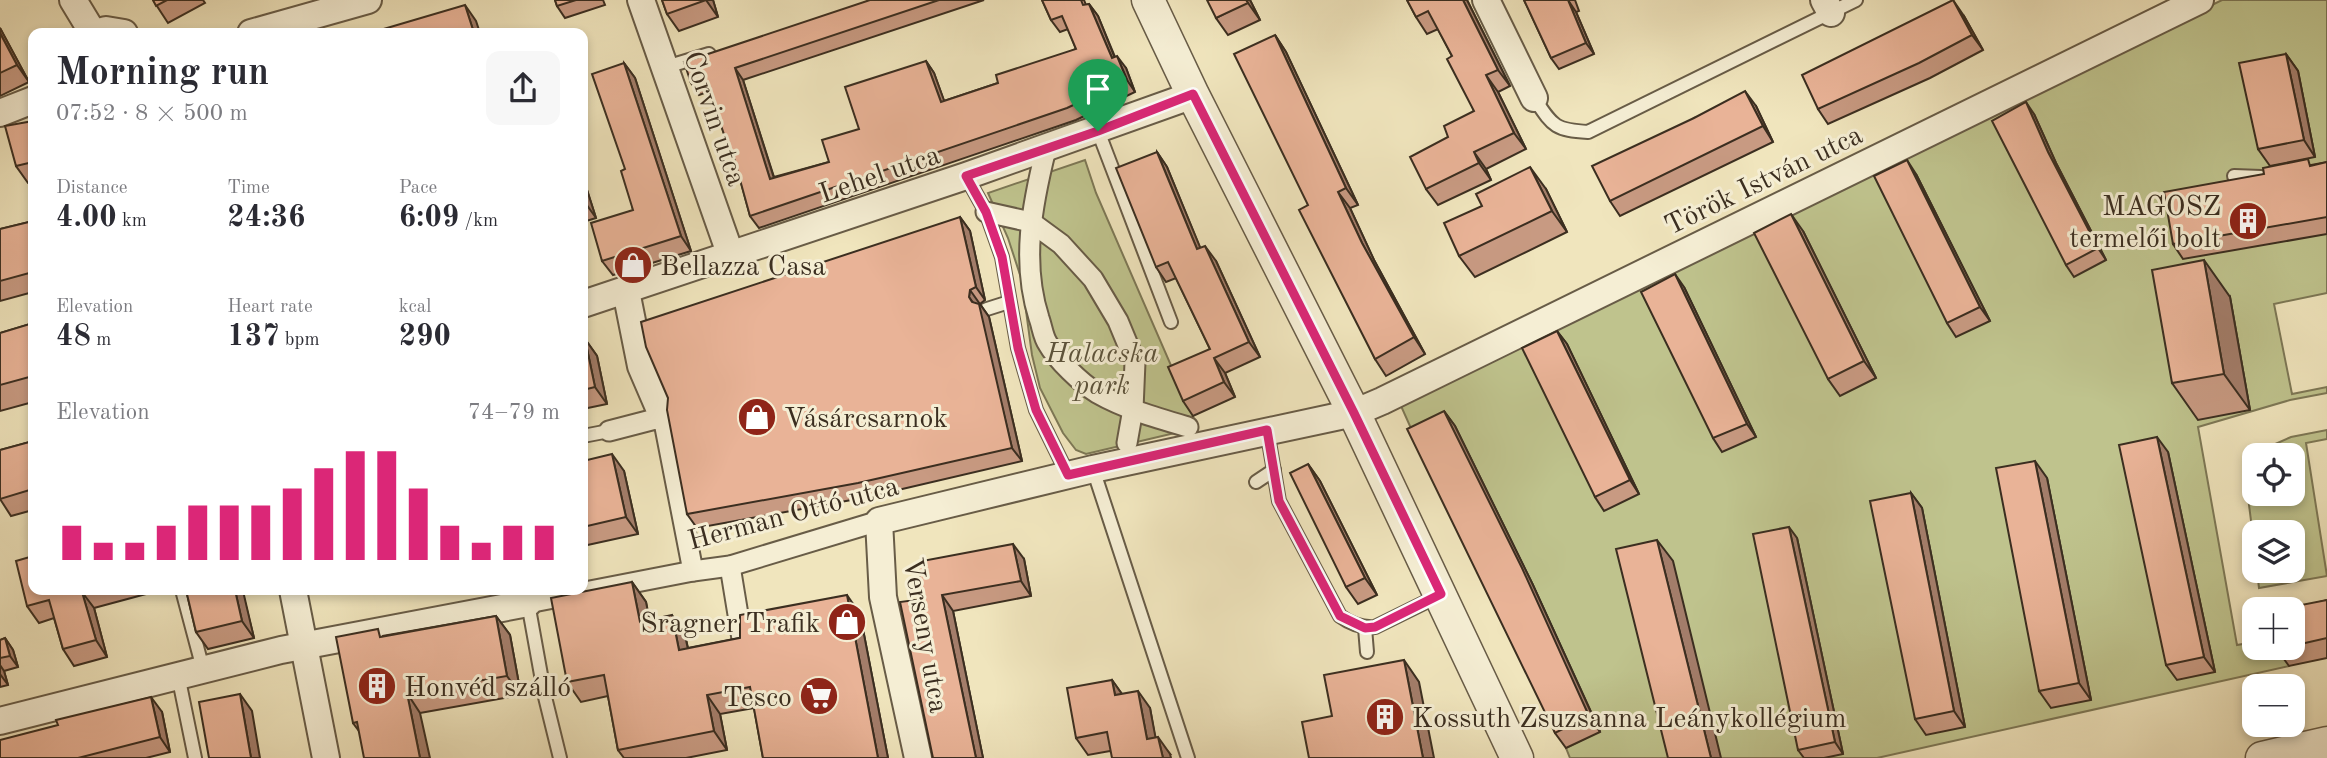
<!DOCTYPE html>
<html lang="en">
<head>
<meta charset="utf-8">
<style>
  :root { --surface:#fff; --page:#f7f7f7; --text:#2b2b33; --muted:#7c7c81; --accent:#db2777 }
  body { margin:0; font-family:"Old Standard TT",serif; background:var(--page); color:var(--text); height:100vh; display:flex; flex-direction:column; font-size:26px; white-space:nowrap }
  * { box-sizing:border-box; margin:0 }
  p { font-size:23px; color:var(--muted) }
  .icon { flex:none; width:38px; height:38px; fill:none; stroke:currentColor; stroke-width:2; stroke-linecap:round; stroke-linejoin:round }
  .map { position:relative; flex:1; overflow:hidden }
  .details { position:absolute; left:28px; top:28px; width:560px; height:567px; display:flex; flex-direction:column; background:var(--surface); border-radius:14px; box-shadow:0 4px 10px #0003 }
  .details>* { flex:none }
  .tools { position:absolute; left:2242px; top:443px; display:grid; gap:14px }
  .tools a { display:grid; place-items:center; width:63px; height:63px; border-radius:14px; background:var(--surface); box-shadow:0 4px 10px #0003; font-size:35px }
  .pin { position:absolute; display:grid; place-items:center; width:60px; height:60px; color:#fff; margin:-72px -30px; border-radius:50% 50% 50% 0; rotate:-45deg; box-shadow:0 0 7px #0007 }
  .pin .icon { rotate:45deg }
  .round { display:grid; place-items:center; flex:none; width:74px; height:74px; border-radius:14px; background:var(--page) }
  .headline { display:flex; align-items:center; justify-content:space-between; height:119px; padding:0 28px }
  h1 { font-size:38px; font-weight:600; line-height:52px }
  .metrics { display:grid; grid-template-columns:repeat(3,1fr); gap:10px; height:119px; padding:7px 28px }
  .metrics div { display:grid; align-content:center }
  .metrics b { font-size:30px; font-weight:600 }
  .metrics small { font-size:19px; font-weight:400 }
  .metrics p { font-size:19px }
  .chart { height:196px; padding:14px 28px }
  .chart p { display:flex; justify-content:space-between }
  .chart svg { width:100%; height:126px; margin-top:7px; stroke:var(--accent); stroke-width:6 }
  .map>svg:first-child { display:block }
  .green { fill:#bfc38d; stroke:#7d7856; stroke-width:2; fill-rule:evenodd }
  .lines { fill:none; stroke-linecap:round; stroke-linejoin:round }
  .service-casing { stroke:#685c47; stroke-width:16 }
  .pedestrian-casing { stroke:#685c47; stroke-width:23 }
  .minor-casing { stroke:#685c47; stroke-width:30 }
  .tertiary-casing { stroke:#685c47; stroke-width:35 }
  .service { stroke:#f5eed4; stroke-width:12 }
  .pedestrian { stroke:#f5eed4; stroke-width:19 }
  .minor { stroke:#f5eed4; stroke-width:26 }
  .tertiary { stroke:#f5eed4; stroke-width:32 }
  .wall { fill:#c89a82; stroke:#3b2e20; stroke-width:2 }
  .shaded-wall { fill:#a37d6a; stroke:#3b2e20; stroke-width:2 }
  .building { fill:#e9b397; stroke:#3b2e20; stroke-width:2 }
  .route-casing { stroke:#fff; stroke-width:14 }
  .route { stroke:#db2777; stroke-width:9 }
  .labels { text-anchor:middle; stroke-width:6; stroke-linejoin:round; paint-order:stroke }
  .street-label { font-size:28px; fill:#3b2e20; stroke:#f5eed4 }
  .poi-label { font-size:28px; fill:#3b2e20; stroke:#f5eed4; text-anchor:start }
  .park-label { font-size:28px; font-style:italic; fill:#5c533b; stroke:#f5eed4 }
</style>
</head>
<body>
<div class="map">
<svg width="2327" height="758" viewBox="0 0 2327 758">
  <rect width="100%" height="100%" fill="#f0e5bd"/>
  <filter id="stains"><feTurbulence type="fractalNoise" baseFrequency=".00286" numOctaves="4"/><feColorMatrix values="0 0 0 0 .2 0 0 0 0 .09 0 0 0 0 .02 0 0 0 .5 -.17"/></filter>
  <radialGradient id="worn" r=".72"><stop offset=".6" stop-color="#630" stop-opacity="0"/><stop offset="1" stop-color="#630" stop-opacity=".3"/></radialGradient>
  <g class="green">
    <polygon points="2222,0 2327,0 2327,293 2274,304 2292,394 2327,387 2327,393 2290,400 2198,427 2237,645 2254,642 2254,648 2285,648 2289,666 1877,758 1570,758 1566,748 1600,731 1532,583 1418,444 1401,406"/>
    <polygon points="1085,160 1096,193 1193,416 1196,428 1086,454 1076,450 1063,433 1040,388 1032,355 1022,281 1008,238 988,193"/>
    <path d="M2327,430V439L2306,443L2327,576L2259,588L2257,571L2292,570V532H2254V544L2243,458L2291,437ZM2254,455H2292V494H2254Z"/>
  </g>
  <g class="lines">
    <g class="service-casing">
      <g id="service">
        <polyline points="666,67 709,54"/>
        <path d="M1534,98C1553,126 1554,130 1588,132L1856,0"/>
        <polyline points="1098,131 1171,322"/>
        <polyline points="966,176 986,212 1002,257 1018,348 1036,410 1068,475"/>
        <polyline points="2234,176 2261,177"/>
        <polyline points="987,309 1009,302"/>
        <path d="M1267,430L1279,501L1340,616C1351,624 1362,628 1375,627L1440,595"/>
        <polyline points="583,436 609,431"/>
        <polyline points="1093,469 1188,758"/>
        <polyline points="1256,482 1274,470"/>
        <polyline points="182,590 203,669"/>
        <polyline points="528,603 545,697 560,758"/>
        <polyline points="1365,628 1367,652"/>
        <polyline points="178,675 195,758"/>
      </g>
    </g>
    <g class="pedestrian-casing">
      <g id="pedestrian">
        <path d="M1046,149C1032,205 1021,262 1039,318C1042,326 1043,337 1048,344C1057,360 1081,383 1097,393C1125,409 1157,418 1188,427"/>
        <polyline points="986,212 1031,222 1061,244 1093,279 1118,321 1135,362 1133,409 1127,443"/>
        <polyline points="609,431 663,417 693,571"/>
        <polyline points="730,566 743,645"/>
        <polyline points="528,603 693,571 730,566 879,521"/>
      </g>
    </g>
    <g class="minor-casing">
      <g id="minor">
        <polyline points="73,0 93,33"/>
        <polyline points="641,0 731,256"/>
        <polyline points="1486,0 1534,98"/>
        <polyline points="1824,0 1831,13"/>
        <polyline points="95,33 106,30 124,33"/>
        <polyline points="251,33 368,0"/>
        <polyline points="0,113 33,100"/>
        <polyline points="626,291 641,366 663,417"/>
        <polyline points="583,304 966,176 1193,95"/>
        <polyline points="293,590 326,758"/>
        <polyline points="0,721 281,650 528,603"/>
        <polyline points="918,758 883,597 879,521 1093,469 1354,413 1382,401 2200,0"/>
      </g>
    </g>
    <g class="tertiary-casing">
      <g id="tertiary">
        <polyline points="1148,0 1193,95 1354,413 1517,758"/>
        <polyline points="2262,758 2327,743"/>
      </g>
    </g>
    <use href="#service" class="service"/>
    <use href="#pedestrian" class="pedestrian"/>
    <use href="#minor" class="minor"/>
    <use href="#tertiary" class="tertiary"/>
  </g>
  <g class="wall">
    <polygon points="153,0 203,0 205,3 168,23"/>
    <polygon points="555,0 603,0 605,5 565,18 557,6"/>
    <polygon points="662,0 713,0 718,17 679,31 667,14"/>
    <polygon points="870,0 984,0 743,80 774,177 829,162 859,129 926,61 934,73 944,101 998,83 1076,49 1068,29 1060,32 1051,20 1042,0 1084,0 1086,5 1089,4 1098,16 1115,57 1126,68 1135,92 1076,120 759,228 750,216 736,164 732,158 710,91 699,95 691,83"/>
    <polygon points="1250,0 1260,20 1228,35 1216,18"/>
    <polygon points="1407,0 1467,0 1510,86 1498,92 1526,149 1486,169 1491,180 1438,205 1426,189 1448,137 1474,111 1452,56 1438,29 1427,34 1416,17"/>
    <polygon points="1524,0 1575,0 1579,11 1576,12 1594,54 1559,69 1551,58"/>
    <polygon points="1964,16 1983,50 1930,78 1828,124 1818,109"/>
    <polygon points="0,28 29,82 0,96"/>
    <polygon points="1275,35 1286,52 1358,205 1350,208 1374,260 1425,354 1386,376 1375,359 1308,205"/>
    <polygon points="2286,54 2298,71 2315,157 2270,166 2258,149"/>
    <polygon points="624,63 635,78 691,251 613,275 602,261 633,210 625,169"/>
    <polygon points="1756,106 1773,142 1620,216 1610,201 1694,118"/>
    <polygon points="2034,114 2056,163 2106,260 2074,277 2066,265"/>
    <polygon points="33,121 33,182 28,183 16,166"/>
    <polygon points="1157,152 1167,167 1200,248 1216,261 1260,357 1225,373 1235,397 1193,416 1183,401 1210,349 1176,278 1166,282 1156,267"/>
    <polygon points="2327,162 2327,234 2183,259 2173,244 2264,174"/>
    <polygon points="1916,174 1990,321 1956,337 1947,323"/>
    <polygon points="583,183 587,190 596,218 583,222"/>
    <polygon points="1546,189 1567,232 1475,277 1459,256"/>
    <polygon points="960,217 970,231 985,300 980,304 989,317 1022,461 868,497 697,528 687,514"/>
    <polygon points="33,221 33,292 0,301 0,229"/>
    <polygon points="1803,231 1876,378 1840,396 1828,379"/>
    <polygon points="1684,287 1756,437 1722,452 1713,438"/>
    <polygon points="2230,297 2250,410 2198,420 2172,383"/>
    <polygon points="33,323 33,402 0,411 0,333"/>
    <polygon points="1557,331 1567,344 1639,494 1604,511 1595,497"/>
    <polygon points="583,339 585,339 597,356 607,404 583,409"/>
    <polygon points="1444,411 1455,426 1532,583 1600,732 1566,748 1555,733"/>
    <polygon points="33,441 33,510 11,516 0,499 0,450"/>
    <polygon points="2168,452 2215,672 2177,680 2166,665"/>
    <polygon points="583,461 624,471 638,534 583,546"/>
    <polygon points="1308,464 1320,481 1377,595 1358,604 1346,587"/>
    <polygon points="2047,478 2091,700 2051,708 2039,691"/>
    <polygon points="1911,493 1922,508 1965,727 1926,735 1915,719"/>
    <polygon points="1797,538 1843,754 1824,758 1804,758 1798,750"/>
    <polygon points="1024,559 1031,596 953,611 983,758 933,758 923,599"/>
    <polygon points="632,582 646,602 649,620 685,635 688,648 860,614 888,758 763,758 754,708 720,714 727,750 686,758 624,758 618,750 608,696 581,702 567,682"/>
    <polygon points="33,590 161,590 94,608 107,657 74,666 63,649 54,618 39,623 27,606"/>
    <polygon points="186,590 242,590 254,638 208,649 196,632"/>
    <polygon points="2327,600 2327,658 2289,666 2276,648 2292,648 2292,609"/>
    <polygon points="496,616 510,635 521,695 420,713 359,731 353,723 383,636"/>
    <polygon points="5,638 13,650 18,667 4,671 8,685 0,687 0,640"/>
    <polygon points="1112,680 1122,694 1150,708 1155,737 1170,754 1110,751 1088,755 1076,738"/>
    <polygon points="162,712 170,752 146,758 0,758"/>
  </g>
  <g class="shaded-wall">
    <polygon points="706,0 713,0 718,17"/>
    <polygon points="1246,0 1250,0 1260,20 1248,3"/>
    <polygon points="1463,0 1467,0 1510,86 1498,70"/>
    <polygon points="1568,0 1576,12 1594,54 1586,43"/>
    <polygon points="1953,0 1964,16 1983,50 1972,35"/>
    <polygon points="1089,4 1098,16 1120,71 1112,58"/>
    <polygon points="465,5 476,21 480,33 474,33"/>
    <polygon points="0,28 29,82 17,65 0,33"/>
    <polygon points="1275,35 1286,52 1358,205 1346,188"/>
    <polygon points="2286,54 2298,71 2315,157 2304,140"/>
    <polygon points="1117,56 1126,68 1135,92 1127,80"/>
    <polygon points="926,61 934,73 949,114 941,102"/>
    <polygon points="624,63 635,78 691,251 681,236"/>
    <polygon points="735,68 743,80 778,191 770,179"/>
    <polygon points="1486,75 1498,92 1526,149 1514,133"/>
    <polygon points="1745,91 1756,106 1773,142 1763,126"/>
    <polygon points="2026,102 2034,114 2056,163 2106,260 2098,248 2048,152"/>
    <polygon points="1157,152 1167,167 1207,264 1197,249"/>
    <polygon points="1474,152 1486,169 1491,180 1479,163"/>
    <polygon points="1907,160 1916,174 1990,321 1980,307"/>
    <polygon points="1530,167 1546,189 1567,232 1552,211"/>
    <polygon points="583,183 587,190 596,218 584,201"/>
    <polygon points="1338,192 1350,208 1374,260 1425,354 1414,337 1362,243"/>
    <polygon points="1791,214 1803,231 1876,378 1864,361"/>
    <polygon points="960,217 970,231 985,300 976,287"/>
    <polygon points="1205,246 1216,261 1260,357 1249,342"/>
    <polygon points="2204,260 2230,297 2250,410 2224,374"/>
    <polygon points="1675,274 1684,287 1756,437 1747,424"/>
    <polygon points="970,290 989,317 1022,461 1012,448 979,311 969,297"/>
    <polygon points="1557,331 1567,344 1639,494 1630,480"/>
    <polygon points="585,339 597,356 607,404 595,387"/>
    <polygon points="1214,358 1225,373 1235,397 1224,382"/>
    <polygon points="1444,411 1455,426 1532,583 1600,732 1589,716"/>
    <polygon points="2157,437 2168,452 2215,672 2204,657"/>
    <polygon points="612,454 624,471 638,534 626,517"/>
    <polygon points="2035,461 2047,478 2091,700 2079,683"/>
    <polygon points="1308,464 1320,481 1377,595 1365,578"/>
    <polygon points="1911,493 1922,508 1965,727 1954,711"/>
    <polygon points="1789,527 1797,538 1843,754 1835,742"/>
    <polygon points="1657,540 1673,561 1721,758 1711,758"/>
    <polygon points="1013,544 1024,559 1031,596 1021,581"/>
    <polygon points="632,582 646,602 654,641 640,622"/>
    <polygon points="235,590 242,590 243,591 254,638 242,621"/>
    <polygon points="82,592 94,608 107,657 96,640"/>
    <polygon points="847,595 860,614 888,758 878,758"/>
    <polygon points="942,595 953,611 983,758 976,758"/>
    <polygon points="672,615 685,635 692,669 679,650"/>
    <polygon points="496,616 510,635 521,695 507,676"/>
    <polygon points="5,638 13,650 18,667 10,656"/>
    <polygon points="1404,660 1419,682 1434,758 1423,758"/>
    <polygon points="0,665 4,671 8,685 0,674"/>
    <polygon points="1112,680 1124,697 1115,695"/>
    <polygon points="1138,691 1150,708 1159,756 1147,739"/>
    <polygon points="407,693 420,713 430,758 420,758"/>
    <polygon points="240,694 252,711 260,758 251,758"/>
    <polygon points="707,695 720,714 727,750 714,731"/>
    <polygon points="151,697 162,712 170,752 160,737"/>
    <polygon points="1158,737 1170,754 1171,758 1163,758"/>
  </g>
  <g class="building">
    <polygon points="153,0 167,0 156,6"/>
    <polygon points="555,0 576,0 557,6"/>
    <polygon points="662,0 706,0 667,14"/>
    <polygon points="870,0 939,0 735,68 770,179 829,162 822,140 859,129 845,87 926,61 941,102 998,83 996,75 1076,49 1062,16 1051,20 1042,0 1081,0 1083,5 1089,4 1112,58 1117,56 1127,80 1067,108 750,216 734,158 732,158 705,78 691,83 684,62"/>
    <polygon points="1207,0 1246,0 1248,3 1216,18"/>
    <polygon points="1407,0 1463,0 1498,70 1486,75 1514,133 1474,152 1479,163 1426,189 1410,157 1448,137 1444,126 1474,111 1447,59 1452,56 1428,11 1416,17"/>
    <polygon points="1524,0 1569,0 1568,0 1586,43 1551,58"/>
    <polygon points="1953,0 1972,35 1919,63 1818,109 1802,75"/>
    <polygon points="465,5 474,33 370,33"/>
    <polygon points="0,33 17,65 0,73"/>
    <polygon points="1275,35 1346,188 1338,192 1362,243 1414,337 1375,359 1299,210 1308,205 1234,54"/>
    <polygon points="2286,54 2304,140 2258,149 2239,63"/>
    <polygon points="624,63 681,236 602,261 591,223 633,210 621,171 625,169 592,74"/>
    <polygon points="1745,91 1763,126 1610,201 1592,166 1694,118"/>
    <polygon points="2026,102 2048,152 2098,248 2066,265 1992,121"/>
    <polygon points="33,121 33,162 16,166 5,126"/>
    <polygon points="1157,152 1197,249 1205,246 1249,342 1214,358 1224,382 1183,401 1168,367 1210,349 1168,262 1156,267 1116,168"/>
    <polygon points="2308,159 2310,166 2327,162 2327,217 2173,244 2164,192 2264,174 2263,168"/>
    <polygon points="1907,160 1980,307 1947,323 1874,176"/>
    <polygon points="1530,167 1552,211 1459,256 1444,223 1482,206 1476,194"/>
    <polygon points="1791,214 1864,361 1828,379 1754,233"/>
    <polygon points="960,217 976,287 970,290 969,297 972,302 979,304 1012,448 858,483 687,514 667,410 668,398 646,347 641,322"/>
    <polygon points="33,221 33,272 0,281 0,229"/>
    <polygon points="2204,260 2224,374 2172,383 2152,270"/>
    <polygon points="1675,274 1747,424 1713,438 1641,292"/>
    <polygon points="33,323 33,376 0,385 0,333"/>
    <polygon points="1557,331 1630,480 1595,497 1522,348"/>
    <polygon points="583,339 585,339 595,387 583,390"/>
    <polygon points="1444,411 1522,568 1589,716 1555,733 1407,429"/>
    <polygon points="2157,437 2204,657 2166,665 2119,445"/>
    <polygon points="33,441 33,489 0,499 0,450"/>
    <polygon points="612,454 626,517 583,527 583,461"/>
    <polygon points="2035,461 2079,683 2039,691 1996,468"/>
    <polygon points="1308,464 1365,578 1346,587 1290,473"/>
    <polygon points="1911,493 1954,711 1915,719 1870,501"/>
    <polygon points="1789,527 1835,742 1798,750 1753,534"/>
    <polygon points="1657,540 1711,758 1668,758 1616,549"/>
    <polygon points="1013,544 1021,581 942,595 976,758 933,758 900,602 923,599 917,562"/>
    <polygon points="33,556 33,590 90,590 82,592 96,640 63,649 49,600 27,606 16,561"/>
    <polygon points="632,582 640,622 672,615 679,650 740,638 740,615 847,595 878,758 763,758 750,687 707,695 714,731 618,750 604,675 567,682 551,598"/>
    <polygon points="186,590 235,590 242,621 196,632"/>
    <polygon points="2327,600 2327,638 2292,646 2292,609 2281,609"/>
    <polygon points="496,616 507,676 407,693 420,758 364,758 357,722 353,723 336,637 378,629 380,637"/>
    <polygon points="5,638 10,656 0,658 0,640"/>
    <polygon points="1404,660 1423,758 1309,758 1302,722 1332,716 1324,675"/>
    <polygon points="1112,680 1115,695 1138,691 1147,739 1158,737 1163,758 1112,758 1107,732 1076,738 1067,688"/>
    <polygon points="240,694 251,758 209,758 199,702"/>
    <polygon points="151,697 160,737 78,758 0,758 0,740 58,725 56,720"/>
  </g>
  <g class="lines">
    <g class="route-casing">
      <polygon id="route" points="1193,94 1354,413 1441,594 1375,627 1365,628 1340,616 1279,501 1267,430 1068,475 1036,410 1018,348 1002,257 986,212 966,176 1098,131"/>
    </g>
    <use href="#route" class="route"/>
  </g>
  <defs>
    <g id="building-disc" transform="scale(2.0125)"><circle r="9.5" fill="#8f2418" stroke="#f5eed4"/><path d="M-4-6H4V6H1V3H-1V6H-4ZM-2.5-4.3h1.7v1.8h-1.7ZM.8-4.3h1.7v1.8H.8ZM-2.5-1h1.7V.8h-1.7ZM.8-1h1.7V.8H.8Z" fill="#fff"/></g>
    <g id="shop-disc" transform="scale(2.0125)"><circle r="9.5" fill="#8f2418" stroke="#f5eed4"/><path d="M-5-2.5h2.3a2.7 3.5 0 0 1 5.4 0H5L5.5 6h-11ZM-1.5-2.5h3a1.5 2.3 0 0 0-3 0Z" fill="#fff"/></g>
    <g id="supermarket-disc" transform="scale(2.0125)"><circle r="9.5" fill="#8f2418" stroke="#f5eed4"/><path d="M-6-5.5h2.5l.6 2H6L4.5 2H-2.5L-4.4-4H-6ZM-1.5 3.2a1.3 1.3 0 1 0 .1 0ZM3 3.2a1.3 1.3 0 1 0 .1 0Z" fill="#fff"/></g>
  </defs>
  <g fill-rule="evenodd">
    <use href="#building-disc" x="2248" y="221"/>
    <use href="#shop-disc" x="633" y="265"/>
    <use href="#shop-disc" x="757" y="417"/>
    <use href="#shop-disc" x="847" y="622"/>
    <use href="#building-disc" x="377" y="686"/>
    <use href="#supermarket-disc" x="819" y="696"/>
    <use href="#building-disc" x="1385" y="717"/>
  </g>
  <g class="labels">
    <g class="street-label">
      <text transform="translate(716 118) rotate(71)" y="10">Corvin utca</text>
      <text transform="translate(879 173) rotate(-19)" y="10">Lehel utca</text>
      <text transform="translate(1763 179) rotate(-26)" y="10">Török István utca</text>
      <text transform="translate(793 512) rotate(-15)" y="10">Herman Ottó utca</text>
      <text transform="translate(927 635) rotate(80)" y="10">Verseny utca</text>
    </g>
    <g class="poi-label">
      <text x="2221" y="215" text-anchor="end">MAGOSZ<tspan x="2221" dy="32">termelői bolt</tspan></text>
      <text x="660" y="275">Bellazza Casa</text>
      <text x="784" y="427">Vásárcsarnok</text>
      <text x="820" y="632" text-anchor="end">Sragner Trafik</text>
      <text x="404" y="696">Honvéd szálló</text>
      <text x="792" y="706" text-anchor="end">Tesco</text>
      <text x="1412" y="727">Kossuth Zsuzsanna Leánykollégium</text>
    </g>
    <g class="park-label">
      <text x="1102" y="362">Halacska<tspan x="1102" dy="32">park</tspan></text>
    </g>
  </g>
  <rect width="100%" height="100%" filter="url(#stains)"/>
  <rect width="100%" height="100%" fill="url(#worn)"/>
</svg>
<div class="tools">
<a><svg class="icon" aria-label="locate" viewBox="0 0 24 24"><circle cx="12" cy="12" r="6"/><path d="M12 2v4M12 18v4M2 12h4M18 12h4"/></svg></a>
<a><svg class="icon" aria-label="layers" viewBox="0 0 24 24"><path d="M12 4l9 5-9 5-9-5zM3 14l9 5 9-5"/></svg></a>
<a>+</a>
<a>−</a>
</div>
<div class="pin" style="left:1098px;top:131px;background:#1e9e55"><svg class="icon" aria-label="arrive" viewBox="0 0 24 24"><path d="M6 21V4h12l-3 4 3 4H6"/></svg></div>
<section class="details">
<div class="headline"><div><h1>Morning run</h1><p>07:52 · 8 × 500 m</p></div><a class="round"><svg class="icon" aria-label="share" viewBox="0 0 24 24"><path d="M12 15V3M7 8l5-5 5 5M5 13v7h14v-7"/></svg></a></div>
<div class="metrics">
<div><p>Distance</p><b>4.00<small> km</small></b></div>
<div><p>Time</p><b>24:36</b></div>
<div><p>Pace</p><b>6:09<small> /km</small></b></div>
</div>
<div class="metrics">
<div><p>Elevation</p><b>48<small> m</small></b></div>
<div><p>Heart rate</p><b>137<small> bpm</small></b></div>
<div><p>kcal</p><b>290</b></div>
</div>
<div class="chart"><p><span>Elevation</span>74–79 m</p>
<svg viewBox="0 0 160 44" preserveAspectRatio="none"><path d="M5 44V32M15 44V38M25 44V38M35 44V32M45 44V25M55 44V25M65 44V25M75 44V19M85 44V12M95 44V6M105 44V6M115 44V19M125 44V32M135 44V38M145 44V32M155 44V32"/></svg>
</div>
</section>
</div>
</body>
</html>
